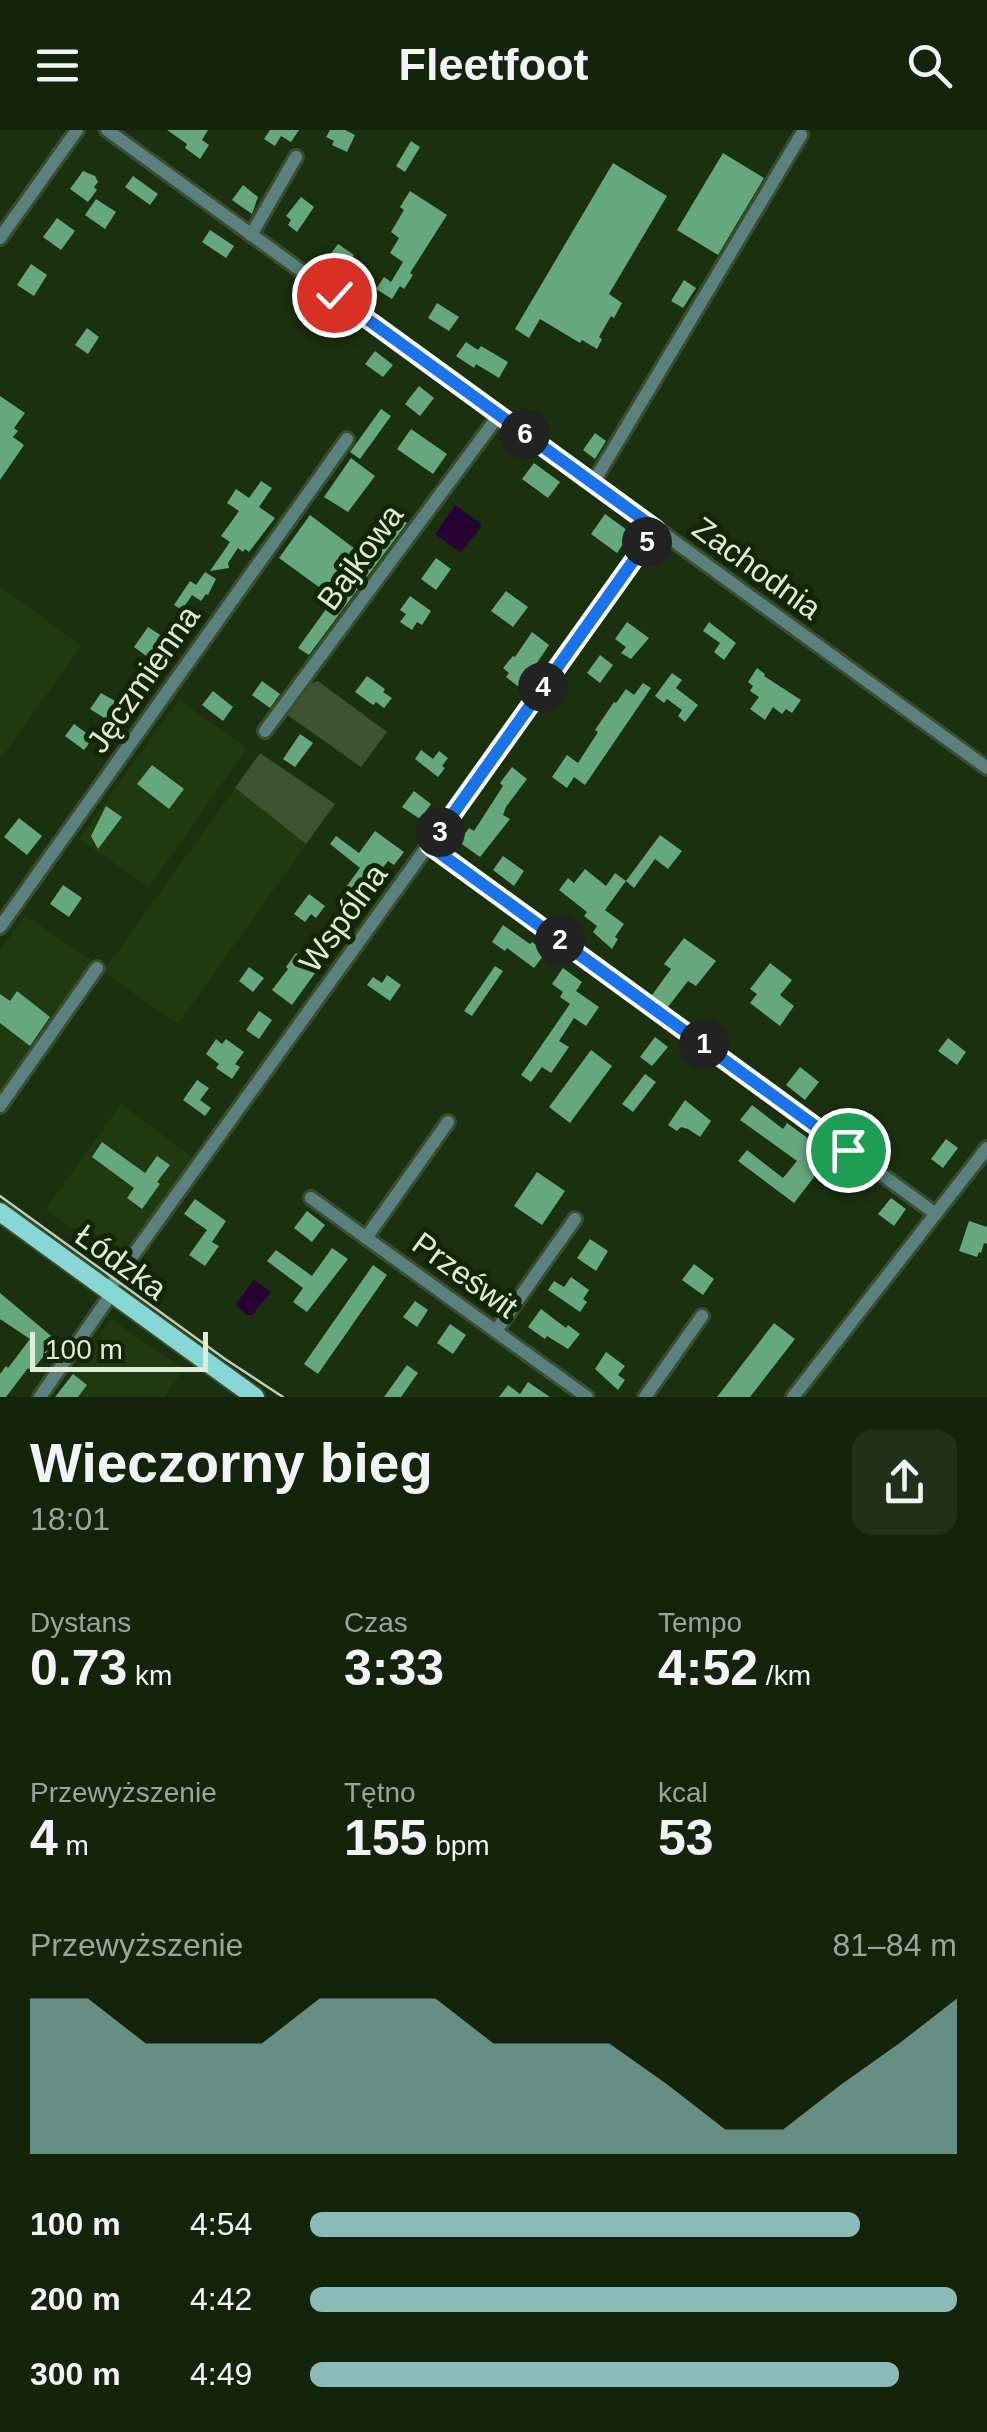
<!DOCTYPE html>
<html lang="pl">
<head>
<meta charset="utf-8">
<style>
  :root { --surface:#14240b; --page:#213019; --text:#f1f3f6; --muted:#9da49d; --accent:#8bbbb9 }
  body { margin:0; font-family:Arial,sans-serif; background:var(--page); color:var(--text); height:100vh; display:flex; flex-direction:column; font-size:38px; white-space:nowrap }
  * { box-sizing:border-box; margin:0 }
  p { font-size:32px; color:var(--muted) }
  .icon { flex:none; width:55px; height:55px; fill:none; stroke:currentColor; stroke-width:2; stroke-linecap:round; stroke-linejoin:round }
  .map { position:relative; height:1267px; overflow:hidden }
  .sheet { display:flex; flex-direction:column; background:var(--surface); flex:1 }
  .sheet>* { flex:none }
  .scale { position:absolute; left:30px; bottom:25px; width:178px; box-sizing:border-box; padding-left:10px; border:5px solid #ddebd7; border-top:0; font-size:28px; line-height:35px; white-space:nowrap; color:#ddebd7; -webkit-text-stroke:8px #122605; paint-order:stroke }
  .pin { position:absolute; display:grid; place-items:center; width:85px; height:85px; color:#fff; margin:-42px; border:5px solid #fff; border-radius:50%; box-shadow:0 2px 10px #0007 }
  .km { position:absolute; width:50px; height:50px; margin:-25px; border-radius:50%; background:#222; color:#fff; font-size:28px; line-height:50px; text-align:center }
  .round { display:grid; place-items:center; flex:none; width:105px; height:105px; border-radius:20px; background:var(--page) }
  .overview { display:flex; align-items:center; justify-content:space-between; height:170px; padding:0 30px }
  h1 { font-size:55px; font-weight:800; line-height:75px }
  .figures { display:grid; grid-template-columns:repeat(3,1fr); gap:15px; height:170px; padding:10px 30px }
  .figures div { display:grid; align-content:center }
  .figures b { font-size:50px; font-weight:800 }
  .figures small { font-size:28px; font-weight:400 }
  .figures p { font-size:28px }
  .chart { height:280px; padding:20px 30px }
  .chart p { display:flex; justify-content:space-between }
  .chart svg { width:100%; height:180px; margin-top:10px; fill:var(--accent); opacity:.7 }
  ul { padding:0 30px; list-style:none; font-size:32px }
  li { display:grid; grid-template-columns:160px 120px 1fr; align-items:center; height:75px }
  li i { height:25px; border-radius:12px; background:var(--accent) }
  header { display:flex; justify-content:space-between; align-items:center; height:130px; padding:0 30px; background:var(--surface); font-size:45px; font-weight:800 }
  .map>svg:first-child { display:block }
  .built { fill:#203911 }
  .green { fill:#3d5332 }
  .water { fill:#270333 }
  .building { fill:#65a87e }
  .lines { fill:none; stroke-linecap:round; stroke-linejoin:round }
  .minor-casing { stroke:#3a4e2f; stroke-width:18 }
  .major-casing { stroke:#3a4e2f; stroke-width:22 }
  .minor { stroke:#5b8080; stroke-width:12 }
  .major { stroke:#87d7d7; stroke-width:18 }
  .tram { stroke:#becdb7; stroke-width:2.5 }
  .route-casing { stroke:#fff; stroke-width:20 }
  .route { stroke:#1a73e8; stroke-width:12 }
  .labels { text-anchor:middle; stroke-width:10; stroke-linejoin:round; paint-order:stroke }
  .street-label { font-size:32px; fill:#ddebd7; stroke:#122605 }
</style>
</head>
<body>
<header><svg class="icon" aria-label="menu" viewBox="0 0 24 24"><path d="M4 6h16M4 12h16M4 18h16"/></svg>Fleetfoot<svg class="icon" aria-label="search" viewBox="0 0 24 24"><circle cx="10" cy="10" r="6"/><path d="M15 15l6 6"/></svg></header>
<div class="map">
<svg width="987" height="1267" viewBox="0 0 987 1267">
  <rect width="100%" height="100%" fill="#1b300f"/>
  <g class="built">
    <polygon points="0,456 81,516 0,630"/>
    <polygon points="179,570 247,618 149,757 79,709"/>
    <polygon points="235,658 306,714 178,894 103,842"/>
    <polygon points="25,785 94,832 0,964 0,821"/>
    <polygon points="121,974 196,1030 121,1134 46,1079"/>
    <polygon points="111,1189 184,1239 164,1267 57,1267"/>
  </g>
  <g class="green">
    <polygon points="318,551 387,602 361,637 286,584 306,555"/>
    <polygon points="260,623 335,674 306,714 235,658"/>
  </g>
  <g class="water">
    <polygon points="455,375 480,393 481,397 463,420 458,421 435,404"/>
    <polygon points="254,1150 271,1162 252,1185 247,1185 237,1176 237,1172"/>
  </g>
  <g class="building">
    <polygon points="167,0 208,0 202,10 209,15 200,29 185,18 187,14"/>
    <polygon points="270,0 299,0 291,12 281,6 275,16 264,9"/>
    <polygon points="330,0 345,0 355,5 347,22 332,15 334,11 326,7"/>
    <polygon points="411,11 420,17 405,42 396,36"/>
    <polygon points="723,23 764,48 718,125 677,100"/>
    <polygon points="613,33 667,66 609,164 622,173 614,188 611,186 599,207 602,209 597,219 582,210 580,213 540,189 529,208 515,199"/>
    <polygon points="83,41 95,46 98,52 94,57 97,60 88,72 70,59"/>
    <polygon points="133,46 158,64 150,75 125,57"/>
    <polygon points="243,55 258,67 252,84 232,70"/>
    <polygon points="410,61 447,85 410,143 413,145 404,159 400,156 392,169 376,159 384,147 391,152 403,132 390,123 399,108 391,102 404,80 400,77"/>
    <polygon points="301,67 314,77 297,102 288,95 291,90 286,86"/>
    <polygon points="96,69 116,82 105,99 85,85"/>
    <polygon points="57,88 75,101 61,120 43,107"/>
    <polygon points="210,100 234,116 226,128 202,112"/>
    <polygon points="338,114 354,125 343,141 327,129"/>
    <polygon points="31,134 47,145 34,166 17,155"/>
    <polygon points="684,150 696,158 683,178 671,171"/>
    <polygon points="437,173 459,187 449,201 428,188"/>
    <polygon points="87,198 99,207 88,224 75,215"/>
    <polygon points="466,212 478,220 481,216 508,232 499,248 476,234 474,238 456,226"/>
    <polygon points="375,221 393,235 383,247 365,234"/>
    <polygon points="419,256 434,268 420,286 405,274"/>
    <polygon points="0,266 25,283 14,298 18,301 13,307 24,315 0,350"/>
    <polygon points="381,279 391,286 360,329 350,322"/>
    <polygon points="411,299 447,324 433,344 397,319"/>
    <polygon points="595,303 606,311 595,329 583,320"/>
    <polygon points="351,328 375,346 348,382 324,367"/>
    <polygon points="534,333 560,352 548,368 522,349"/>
    <polygon points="261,351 272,358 259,377 275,388 249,422 245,419 243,422 238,418 228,433 229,438 210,441 230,412 221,406 239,381 227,373 236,359 249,368"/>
    <polygon points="384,379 407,393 309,525 298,518 334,468 279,428 310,385 355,419"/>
    <polygon points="605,384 631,403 617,423 591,404"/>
    <polygon points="436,428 451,439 436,460 421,449"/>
    <polygon points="205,442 216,449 208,465 206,464 201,471 192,465 182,480 174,475 190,451 196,455"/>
    <polygon points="506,461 528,477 513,497 491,481"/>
    <polygon points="410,466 431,481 422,495 417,492 412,500 400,492 406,484 400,480"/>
    <polygon points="627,492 649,508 631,529 621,523 626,517 615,509"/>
    <polygon points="709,492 736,513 724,530 714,522 720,513 703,501"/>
    <polygon points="148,497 171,512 162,525 155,520 149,528 134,517"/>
    <polygon points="532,502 549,515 520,558 506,547 509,543 503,538 513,526 515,527"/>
    <polygon points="600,525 613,535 600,553 587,543"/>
    <polygon points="757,538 765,544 764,546 801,570 792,583 786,579 782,584 773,577 765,590 750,579 759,567 750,561 753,556 748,552"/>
    <polygon points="672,543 682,550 676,558 698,575 685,592 678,586 682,580 667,569 664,573 655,566"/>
    <polygon points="367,546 385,559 383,562 392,568 384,578 376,572 373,575 355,562"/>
    <polygon points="262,551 280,564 270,578 252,565"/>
    <polygon points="643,553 651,558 585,655 574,647 567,658 552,647 567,625 578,633 598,602 595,600 614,572 616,573 626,559 634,565"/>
    <polygon points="213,561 233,577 223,591 202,575"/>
    <polygon points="101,563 126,577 119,587 111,581 106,589 90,579"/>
    <polygon points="74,594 93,608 84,620 65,606"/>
    <polygon points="300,604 313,613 295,637 283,629"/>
    <polygon points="421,620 433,629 439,621 448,628 442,636 445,638 438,647 415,629"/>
    <polygon points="152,635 184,659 169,679 137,654"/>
    <polygon points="512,637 527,649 506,677 503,685 510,689 480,727 459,712 469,698 474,701 503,656 500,653"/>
    <polygon points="414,661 431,674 420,689 402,677"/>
    <polygon points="106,676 122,687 98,719 91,706"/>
    <polygon points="19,688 42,706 27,725 4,707"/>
    <polygon points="375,701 404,722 394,735 388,731 355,774 341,764 360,738 330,714 336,706 359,723"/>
    <polygon points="660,705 682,721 668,739 655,729 634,758 626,751"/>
    <polygon points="503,726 524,741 514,756 493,740"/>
    <polygon points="585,739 606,756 615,743 626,751 605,780 624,794 615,807 618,809 612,819 593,802 597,796 584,786 587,782 559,760 568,748 574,753"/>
    <polygon points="63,755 82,768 69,787 50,774"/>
    <polygon points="309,764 325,776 316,788 311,784 305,792 294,784"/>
    <polygon points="503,795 530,814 532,812 546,822 534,838 507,818 505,821 492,812"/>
    <polygon points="684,808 716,831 696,856 688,851 668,877 652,865 671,839 664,834"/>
    <polygon points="296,823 318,839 292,875 272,860 288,839 286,837"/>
    <polygon points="770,833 792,850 780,865 794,876 780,896 750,873 757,864 750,859"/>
    <polygon points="495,836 503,841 472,886 464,881"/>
    <polygon points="249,837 264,848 253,862 239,851"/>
    <polygon points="563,838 582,852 576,861 599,877 586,896 574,888 559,911 569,917 551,943 542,937 531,952 521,945 570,874 560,867 563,862 552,854"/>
    <polygon points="387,845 401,855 390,871 367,855 373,847 382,853"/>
    <polygon points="17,861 50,887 30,916 0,893 0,864 10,871"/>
    <polygon points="259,881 272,890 259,909 246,900"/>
    <polygon points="655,907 668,917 652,936 640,927"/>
    <polygon points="948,908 966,922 957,935 938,921"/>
    <polygon points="216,909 222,914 226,909 244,922 235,934 240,937 232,949 216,938 219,934 206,924"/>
    <polygon points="591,920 612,936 570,993 549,977"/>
    <polygon points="800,937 819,952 805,970 786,955"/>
    <polygon points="645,944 656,952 633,982 622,974"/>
    <polygon points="197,950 209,958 200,970 211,978 205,986 183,970"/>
    <polygon points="685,970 711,991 700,1007 688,999 681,997 677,1001 668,995"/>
    <polygon points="752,975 783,999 787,993 831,1025 794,1073 738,1031 747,1020 783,1048 797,1031 740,990"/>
    <polygon points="946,1009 958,1018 943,1038 931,1029"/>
    <polygon points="102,1012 145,1043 157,1026 170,1035 157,1052 160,1054 142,1079 127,1068 134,1058 92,1027"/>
    <polygon points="537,1042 565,1061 542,1095 514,1076"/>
    <polygon points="891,1068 906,1079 894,1096 878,1084"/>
    <polygon points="195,1069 226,1091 212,1112 219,1116 205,1136 189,1125 207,1100 184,1084"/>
    <polygon points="307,1081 325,1095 312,1112 294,1098"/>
    <polygon points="969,1091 987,1097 987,1114 984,1113 981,1123 979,1122 977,1127 959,1121"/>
    <polygon points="590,1109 608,1121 596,1141 577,1128"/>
    <polygon points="332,1118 348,1129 307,1182 293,1172 303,1158 267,1131 276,1120 312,1146"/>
    <polygon points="694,1134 714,1149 703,1165 682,1150"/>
    <polygon points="373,1135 387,1145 318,1244 304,1234"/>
    <polygon points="571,1147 589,1160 583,1169 587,1172 580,1182 548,1160 554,1151 564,1157"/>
    <polygon points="0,1163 56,1210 32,1241 28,1238 6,1267 0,1267 0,1244 6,1236 8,1238 30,1209 0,1189"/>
    <polygon points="415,1171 428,1180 417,1197 403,1187"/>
    <polygon points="541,1179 566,1198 568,1195 580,1204 568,1219 547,1206 545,1209 528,1197"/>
    <polygon points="774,1193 795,1209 750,1267 717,1267"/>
    <polygon points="450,1194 466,1205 453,1224 437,1213"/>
    <polygon points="606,1222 625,1236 618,1245 625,1250 618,1260 595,1239"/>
    <polygon points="407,1235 418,1243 401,1267 384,1267"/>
    <polygon points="73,1244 87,1255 78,1267 55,1267"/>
    <polygon points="528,1252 550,1267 499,1267 508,1255 520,1264"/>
  </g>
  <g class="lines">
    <g class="minor-casing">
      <g id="minor">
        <polyline points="107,0 987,638"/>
        <polyline points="251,105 296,27"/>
        <polyline points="0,108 77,0"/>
        <polyline points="593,353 801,5"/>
        <polyline points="265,601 499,285"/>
        <polyline points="430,716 936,1084"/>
        <polyline points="0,797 347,309"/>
        <polyline points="0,976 97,838"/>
        <polyline points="311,1068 587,1267"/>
        <polyline points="366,1108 448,992"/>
        <polyline points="108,1160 656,399"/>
        <polyline points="496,1201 575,1089"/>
        <polyline points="40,1267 112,1163"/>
        <polyline points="645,1267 702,1186"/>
        <polyline points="793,1267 987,1018"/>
      </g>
    </g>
    <g class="major-casing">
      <polyline id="major" points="0,1082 255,1267"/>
    </g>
    <use href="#minor" class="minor"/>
    <use href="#major" class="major"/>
    <polyline class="tram" points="0,1066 225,1229 283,1267"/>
  </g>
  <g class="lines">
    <g class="route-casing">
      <polyline id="route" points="334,165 656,399 430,716 848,1020"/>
    </g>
    <use href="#route" class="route"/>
  </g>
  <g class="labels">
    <g class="street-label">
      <text transform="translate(360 427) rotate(-54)" y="11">Bajkowa</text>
      <text transform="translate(757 438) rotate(36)" y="11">Zachodnia</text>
      <text transform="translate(143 549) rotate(-55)" y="11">Jęczmienna</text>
      <text transform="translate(343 788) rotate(-54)" y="11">Wspólna</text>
      <text transform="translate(121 1132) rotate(36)" y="11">Łódzka</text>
      <text transform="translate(465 1145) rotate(36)" y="11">Prześwit</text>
    </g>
  </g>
</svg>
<div class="scale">100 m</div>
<div class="pin" style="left:848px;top:1020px;background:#1e9e55"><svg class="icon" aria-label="arrive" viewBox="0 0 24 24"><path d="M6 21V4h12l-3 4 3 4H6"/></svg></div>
<div class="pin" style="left:334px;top:165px;background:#d93025"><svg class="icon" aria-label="check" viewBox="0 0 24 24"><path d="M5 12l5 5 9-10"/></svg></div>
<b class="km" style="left:704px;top:914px">1</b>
<b class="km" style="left:560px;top:810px">2</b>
<b class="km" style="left:440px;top:702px">3</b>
<b class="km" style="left:543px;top:557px">4</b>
<b class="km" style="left:647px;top:412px">5</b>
<b class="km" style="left:525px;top:304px">6</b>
</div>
<section class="sheet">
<div class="overview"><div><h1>Wieczorny bieg</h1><p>18:01</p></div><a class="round"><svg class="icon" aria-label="share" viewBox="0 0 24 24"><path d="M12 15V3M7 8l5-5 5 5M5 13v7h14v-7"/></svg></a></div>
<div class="figures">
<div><p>Dystans</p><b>0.73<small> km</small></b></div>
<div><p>Czas</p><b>3:33</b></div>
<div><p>Tempo</p><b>4:52<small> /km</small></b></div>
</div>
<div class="figures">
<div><p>Przewyższenie</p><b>4<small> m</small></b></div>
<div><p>Tętno</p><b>155<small> bpm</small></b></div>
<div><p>kcal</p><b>53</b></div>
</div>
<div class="chart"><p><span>Przewyższenie</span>81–84 m</p>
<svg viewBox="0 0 160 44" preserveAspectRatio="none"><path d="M0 44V6L10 6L20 17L30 17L40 17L50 6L60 6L70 6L80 17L90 17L100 17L110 27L120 38L130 38L140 27L150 17L160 6V44z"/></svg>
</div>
<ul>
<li><b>100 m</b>4:54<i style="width:85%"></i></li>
<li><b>200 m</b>4:42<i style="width:100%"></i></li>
<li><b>300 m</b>4:49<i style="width:91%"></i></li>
</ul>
</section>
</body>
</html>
